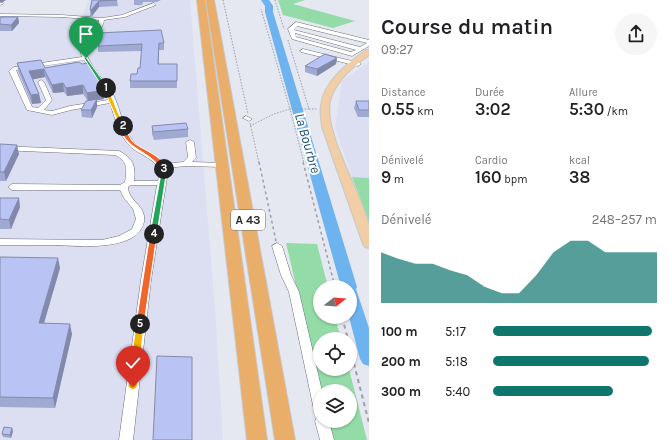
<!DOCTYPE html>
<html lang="fr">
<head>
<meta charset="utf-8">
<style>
  :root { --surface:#fff; --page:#f6f6f6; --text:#202124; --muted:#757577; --accent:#0f766e }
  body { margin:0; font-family:Karla,sans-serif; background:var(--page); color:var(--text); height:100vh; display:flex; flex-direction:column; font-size:15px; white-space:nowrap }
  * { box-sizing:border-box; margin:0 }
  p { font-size:13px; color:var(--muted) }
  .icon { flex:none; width:22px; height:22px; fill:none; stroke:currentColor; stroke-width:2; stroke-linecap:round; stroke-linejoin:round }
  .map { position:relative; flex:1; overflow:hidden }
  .panel { display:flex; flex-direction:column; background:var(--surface); width:300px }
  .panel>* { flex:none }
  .needle { width:26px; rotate:73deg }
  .controls { position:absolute; left:313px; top:280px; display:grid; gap:8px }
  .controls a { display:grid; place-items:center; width:44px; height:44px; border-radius:50%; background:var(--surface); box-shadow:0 1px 3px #0004; font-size:20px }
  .pin { position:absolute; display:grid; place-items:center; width:34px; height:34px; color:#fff; margin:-41px -17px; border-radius:50% 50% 50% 0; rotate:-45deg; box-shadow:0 0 4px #0007 }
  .pin .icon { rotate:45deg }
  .km { position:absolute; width:20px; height:20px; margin:-10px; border-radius:50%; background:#222; color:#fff; font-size:11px; line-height:20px; text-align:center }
  .round { display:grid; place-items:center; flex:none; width:42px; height:42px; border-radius:21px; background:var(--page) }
  .headline { display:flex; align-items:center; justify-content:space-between; height:68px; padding:0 12px }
  h1 { font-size:22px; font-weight:600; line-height:30px }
  .metrics { display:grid; grid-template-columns:repeat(3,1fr); gap:6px; height:68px; padding:4px 12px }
  .metrics div { display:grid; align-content:center }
  .metrics b { font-size:17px; font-weight:600 }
  .metrics small { font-size:11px; font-weight:400 }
  .metrics p { font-size:11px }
  .chart { height:112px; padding:8px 12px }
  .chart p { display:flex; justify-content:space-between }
  .chart svg { width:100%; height:72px; margin-top:4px; fill:var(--accent); opacity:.7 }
  ul { padding:0 12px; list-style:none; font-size:13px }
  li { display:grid; grid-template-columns:64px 48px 1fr; align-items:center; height:30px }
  li i { height:10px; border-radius:5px; background:var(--accent) }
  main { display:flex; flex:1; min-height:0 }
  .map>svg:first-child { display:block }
  .built { fill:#dbdff1 }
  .green { fill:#93dca8 }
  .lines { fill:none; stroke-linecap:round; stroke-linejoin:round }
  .river { fill:#6cb3f0; fill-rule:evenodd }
  .minor-casing { stroke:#6d6f78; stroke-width:1 }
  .major-casing { stroke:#c8c8c9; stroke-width:2 }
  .highway-casing { stroke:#c8c8c9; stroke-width:2 }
  .path-far2 { stroke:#9d9ea6; stroke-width:1; stroke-dasharray:1.5 1.5; stroke-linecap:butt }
  .path-far1 { stroke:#9d9ea6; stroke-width:1.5; stroke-dasharray:3 3; stroke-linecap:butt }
  .path { stroke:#9d9ea6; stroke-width:2; stroke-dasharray:4 4; stroke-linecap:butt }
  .minor { fill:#fff; fill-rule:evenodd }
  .major { fill:#f1cea6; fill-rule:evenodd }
  .highway { fill:#e8ae6a; fill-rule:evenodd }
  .wall { fill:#a0a9d2 }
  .shaded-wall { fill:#8289ab }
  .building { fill:#bac4f4; stroke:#8289ab }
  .split-1 { fill:#22a559; stroke:#fff }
  .split-2 { fill:#f5b400; stroke:#fff }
  .split-3 { fill:#f0652b; stroke:#fff }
  .split-4 { fill:#22a559; stroke:#fff }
  .split-5 { fill:#f0652b; stroke:#fff }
  .split-6 { fill:#f5b400; stroke:#fff }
  .labels { text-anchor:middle; stroke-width:4; stroke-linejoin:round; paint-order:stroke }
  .shield { fill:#fff; stroke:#6b6b6d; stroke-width:1 }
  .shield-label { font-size:12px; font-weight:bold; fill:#2b2c2f }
  .water-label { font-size:14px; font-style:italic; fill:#21547c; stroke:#fff }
</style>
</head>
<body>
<main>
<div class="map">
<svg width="369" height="440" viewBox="0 0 369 440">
  <rect width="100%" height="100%" fill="#e5e7f1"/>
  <g class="built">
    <polygon points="89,0 190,0 215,309 223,440 0,440 0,15 82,17"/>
    <polygon points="369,62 369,178 352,177 335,127 342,81"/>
  </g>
  <g class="green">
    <polygon points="278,0 305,0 293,4 355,21 333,28 283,15"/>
    <polygon points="352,177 369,178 369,222"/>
    <polygon points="286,243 317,244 328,287 320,287 320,317 335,317 341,339 320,339 320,369 349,369 367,440 332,440 327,421 350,421 350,391 321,391"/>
  </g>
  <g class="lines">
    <polygon class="river" points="261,0 269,0 273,6 273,12 357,287 356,289 369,328 369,366 363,364 360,359 349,317 350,317 350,287 341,287 265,12 265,6"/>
    <g class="minor-casing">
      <g id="minor">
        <polygon points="0,3 3,3 3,4 0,5"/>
        <path d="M154,3L156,5L125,17L104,20C103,32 88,36 86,48C84,59 103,79 110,89C120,104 121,125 132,140C140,151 155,153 164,164L183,162L188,157L186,142L190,140L194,142L196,158L192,162L223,163L227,165L223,167L185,166L167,168L168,171L151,280L133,440H119L141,280L157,185H131L128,187C128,201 147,206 144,222C138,252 78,246 55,245C37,245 18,245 0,245V239L102,240L119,236L132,229L136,219L133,209L124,198L120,190H12L8,187L12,184L120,185L125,182C127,169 128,161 115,155L0,150V146L119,151C133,158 136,166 134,181H158L160,171C154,158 142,156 132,148C119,137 115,118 110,103L71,110L52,115L27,110L9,71L14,67L82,57C75,37 97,36 99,20L62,17L0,16V14L62,15L102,18L122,15ZM84,60L105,91L108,100L70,106L52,111L44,110L52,100L44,82L41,80L38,82L46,100L38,108L32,107L16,70Z"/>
        <path d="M296,22L369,40V46L352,56L292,39L288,29ZM297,26L367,43L360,47L294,30ZM295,33L356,50L351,52L296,37Z"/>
        <polygon points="303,49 360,63 361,64 358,66 301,52 300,51"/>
        <polygon points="246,116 252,119 249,121 243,118"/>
        <polygon points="277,243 282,246 291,275 299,292 322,391 320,391 320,415 315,414 314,410 289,292 281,275 272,246"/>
        <polygon points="320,416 320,421 329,421 334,440 320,440 315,421 317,417"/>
      </g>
    </g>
    <g class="major-casing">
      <path id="major" d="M366,50H369V55C353,66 335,82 330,101C323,132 362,194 369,226C369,233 369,241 369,248L365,247L363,244L322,127C321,120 320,112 321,105C324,81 348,63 366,50Z"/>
    </g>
    <g class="highway-casing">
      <g id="highway">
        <polygon points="197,0 205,0 267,440 247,440"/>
        <polygon points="206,0 214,0 295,440 275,440"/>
      </g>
    </g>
    <g class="path-far2">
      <polyline points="223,0 248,114"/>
      <polyline points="275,0 284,29"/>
      <polyline points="288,40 309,109 290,109 304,163"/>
      <polyline points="309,109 317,109"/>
      <polyline points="250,123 259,163"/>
      <polyline points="250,126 274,114 290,109 261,9"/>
    </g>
    <g class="path-far1">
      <polyline points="259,162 276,241"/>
      <polyline points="303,162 334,283"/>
    </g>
    <g class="path">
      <polyline points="334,282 335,287"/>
      <polyline points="342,317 348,339"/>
      <polyline points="350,348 369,423"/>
    </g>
    <use href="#minor" class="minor"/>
    <use href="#major" class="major"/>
    <use href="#highway" class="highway"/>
  </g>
  <g class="wall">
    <polygon points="92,0 117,0 118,6 99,7 92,16 90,16 90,10"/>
    <polygon points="134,0 161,0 157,2 143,2 142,5 134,5"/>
    <polygon points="18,17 19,23 12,31 0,31 0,18"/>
    <polygon points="87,24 86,32 77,32 77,30"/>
    <polygon points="164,43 164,50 159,50 159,64 177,64 177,88 130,88 130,81 137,74 140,68 142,51 98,52 98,46"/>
    <polygon points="337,58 336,64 317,76 305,72 305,66"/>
    <polygon points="79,62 104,99 97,100 97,107 92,118 82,117 81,110 88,101 83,94 67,96 64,92 53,93 45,77 32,79 39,94 41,103 32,104 18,71 17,63 45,68"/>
    <polygon points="356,101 369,101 369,117 358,117 354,108"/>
    <polygon points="152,126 188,129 188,137 154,140 152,134"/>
    <polygon points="0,144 19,154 6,181 0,181"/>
    <polygon points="0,198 20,207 11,229 0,229"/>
    <polygon points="0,257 60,268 44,323 72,334 55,408 0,407"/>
    <polygon points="13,431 11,438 3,437 2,434"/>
  </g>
  <g class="shaded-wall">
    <polygon points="0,0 6,0 3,2 0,2"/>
    <polygon points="99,1 99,7 92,16 91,10"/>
    <polygon points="18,17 19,23 12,31 11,25"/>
    <polygon points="337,58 336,64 317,76 317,69"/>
    <polygon points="44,69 45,77 30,80 29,71"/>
    <polygon points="63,83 64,92 53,93 52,85"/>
    <polygon points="83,85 83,94 67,96 66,88"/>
    <polygon points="104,90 104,99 97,100 97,107 92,118 91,110 88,102 87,93"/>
    <polygon points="39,94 41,103 32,104 31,95"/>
    <polygon points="17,145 19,154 6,181 4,172"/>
    <polygon points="19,198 20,207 11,229 9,220"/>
    <polygon points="58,258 60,268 41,333 39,323"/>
    <polygon points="70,324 72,334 55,408 53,398"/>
    <polygon points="12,428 13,431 11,438 10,435"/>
  </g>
  <g class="building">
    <polygon points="92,0 117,0 99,1 91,10 90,10"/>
    <polygon points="2,17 18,17 11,25 0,24 0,18"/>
    <polygon points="80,22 87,22 86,29 77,30"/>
    <polygon points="161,30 164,43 159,43 158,64 177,64 177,81 130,81 131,74 137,74 138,68 140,68 142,44 98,46 98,33"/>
    <polygon points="325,54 337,58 317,69 305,66"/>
    <polygon points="41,60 45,68 79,62 82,64 88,63 104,90 87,93 83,85 66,88 63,83 52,85 44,69 29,71 39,94 31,95 17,63"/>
    <polygon points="97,99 91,110 81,110 86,101"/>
    <polygon points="356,101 369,101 369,110 359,110"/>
    <polygon points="186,123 188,129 153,132 152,126"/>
    <polygon points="0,144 17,145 4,172 0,172"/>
    <polygon points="0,198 19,198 9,220 0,219"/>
    <polygon points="0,257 58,258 39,323 70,324 53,398 0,397"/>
    <polygon points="157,356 192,357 192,440 153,440"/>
    <polygon points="4,427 12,428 10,435 2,434"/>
  </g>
  <polygon class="split-1" points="86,57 108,88 107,89 103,88 84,58"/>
  <polygon class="split-2" points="106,87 108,88 124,127 120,126 103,88"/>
  <path class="split-3" d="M121,125H124C127,130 129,138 133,142C142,150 167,157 166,171H162C153,151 121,149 121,125Z"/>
  <polygon class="split-4" points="162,168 167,169 157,234 154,236 150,234"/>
  <polygon class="split-5" points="154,232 157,234 144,324 140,327 136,324 150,234"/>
  <polygon class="split-6" points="140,321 144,324 137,387 133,390 128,387 136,324"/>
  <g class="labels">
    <rect class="shield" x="231" y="210" width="34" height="20" rx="3"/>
    <g class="shield-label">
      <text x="248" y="224">A 43</text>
    </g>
    <g class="water-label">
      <text transform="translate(308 143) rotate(74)" y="5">La Bourbre</text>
    </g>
  </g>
</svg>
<div class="controls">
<a><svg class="needle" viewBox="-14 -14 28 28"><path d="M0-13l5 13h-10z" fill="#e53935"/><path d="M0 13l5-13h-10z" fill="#757577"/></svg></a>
<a><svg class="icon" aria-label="locate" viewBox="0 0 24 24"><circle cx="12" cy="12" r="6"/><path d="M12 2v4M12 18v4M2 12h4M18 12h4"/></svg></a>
<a><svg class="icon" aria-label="layers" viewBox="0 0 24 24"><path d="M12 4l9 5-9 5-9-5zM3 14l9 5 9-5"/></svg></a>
</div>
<div class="pin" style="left:86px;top:58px;background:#1e9e55"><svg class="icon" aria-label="arrive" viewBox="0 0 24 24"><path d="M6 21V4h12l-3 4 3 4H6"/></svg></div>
<div class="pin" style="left:133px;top:387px;background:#d93025"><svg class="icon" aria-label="check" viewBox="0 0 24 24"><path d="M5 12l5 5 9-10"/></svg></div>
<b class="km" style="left:106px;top:88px">1</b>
<b class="km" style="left:123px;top:126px">2</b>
<b class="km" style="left:164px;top:169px">3</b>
<b class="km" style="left:154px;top:234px">4</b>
<b class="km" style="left:140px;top:324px">5</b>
</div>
<section class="panel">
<div class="headline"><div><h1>Course du matin</h1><p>09:27</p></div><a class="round"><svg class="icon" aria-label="share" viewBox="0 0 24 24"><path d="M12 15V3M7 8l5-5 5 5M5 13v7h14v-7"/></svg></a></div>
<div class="metrics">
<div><p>Distance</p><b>0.55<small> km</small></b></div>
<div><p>Durée</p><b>3:02</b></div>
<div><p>Allure</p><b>5:30<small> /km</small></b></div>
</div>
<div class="metrics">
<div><p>Dénivelé</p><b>9<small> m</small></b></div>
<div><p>Cardio</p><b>160<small> bpm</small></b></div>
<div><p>kcal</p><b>38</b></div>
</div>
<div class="chart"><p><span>Dénivelé</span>248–257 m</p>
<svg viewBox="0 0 160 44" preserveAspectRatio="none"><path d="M0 44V13L10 17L20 20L30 20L40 24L50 27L60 34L70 38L80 38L90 27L100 13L110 6L120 6L130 13L140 13L150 13L160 13V44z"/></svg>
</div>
<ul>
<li><b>100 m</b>5:17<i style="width:97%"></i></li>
<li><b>200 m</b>5:18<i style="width:95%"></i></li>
<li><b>300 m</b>5:40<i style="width:73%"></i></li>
</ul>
</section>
</main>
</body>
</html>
